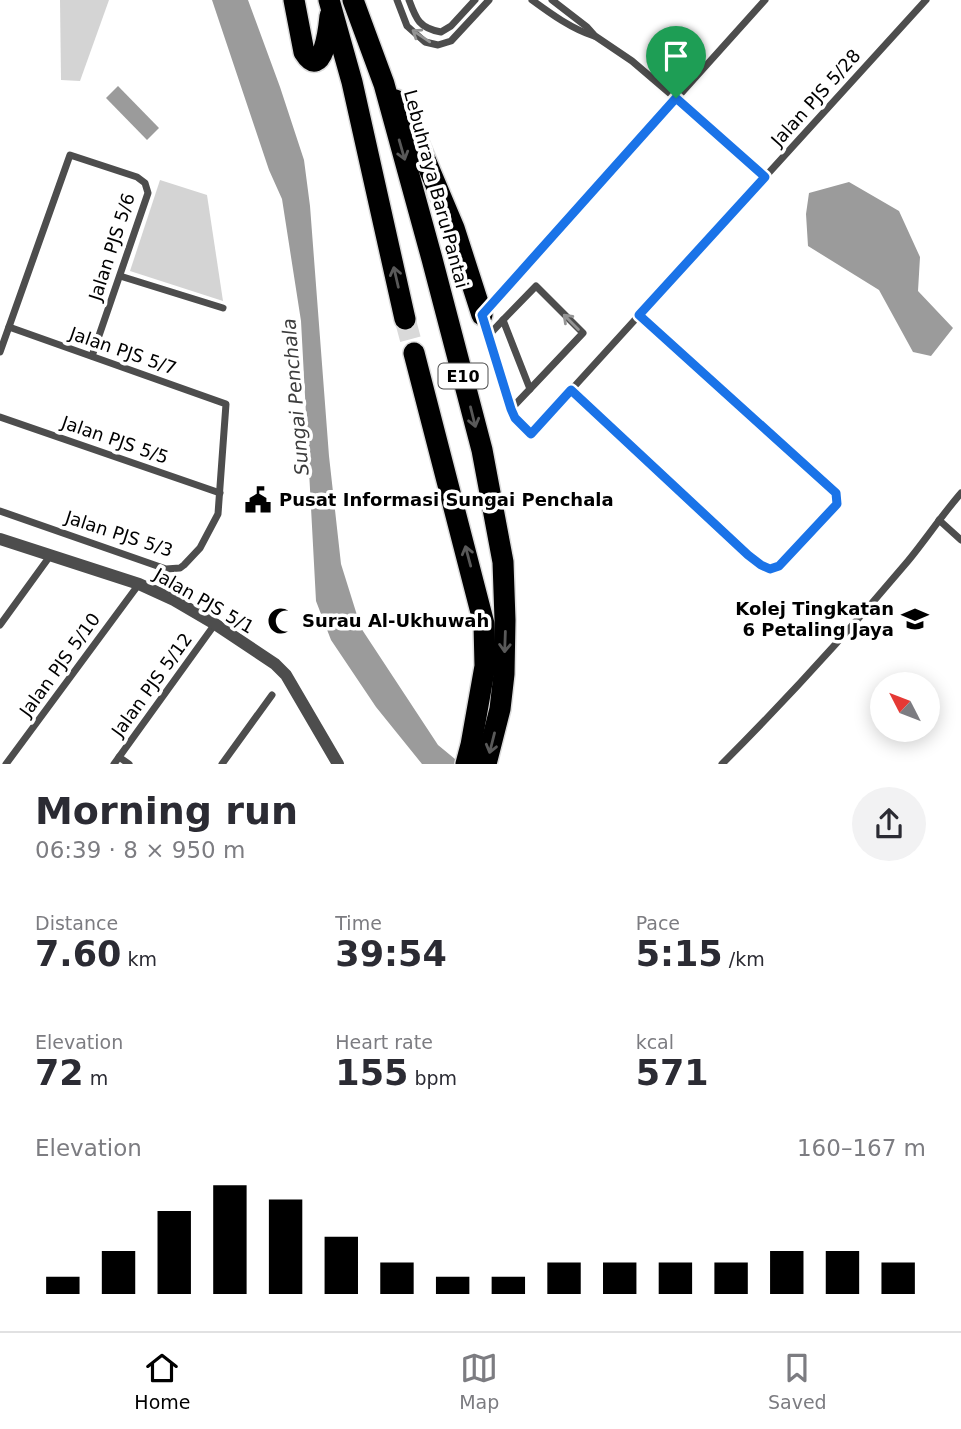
<!DOCTYPE html>
<html lang="en">
<head>
<meta charset="utf-8">
<style>
  :root { --surface:#fff; --page:#f2f2f3; --text:#2b2b33; --muted:#7c7c81; --line:#e1e1e2; --accent:#000 }
  body { margin:0; font-family:"DejaVu Sans",sans-serif; background:var(--page); color:var(--text); height:100vh; display:flex; flex-direction:column; font-size:26px; white-space:nowrap }
  * { box-sizing:border-box; margin:0 }
  p { font-size:23px; color:var(--muted) }
  .icon { flex:none; width:38px; height:38px; fill:none; stroke:currentColor; stroke-width:2; stroke-linecap:round; stroke-linejoin:round }
  .map { position:relative; height:764px; overflow:hidden }
  .drawer { display:flex; flex-direction:column; background:var(--surface); flex:1 }
  .drawer>* { flex:none }
  .needle { width:46px; rotate:312deg }
  .buttons { position:absolute; left:870px; top:672px; display:grid; gap:14px }
  .buttons a { display:grid; place-items:center; width:70px; height:70px; border-radius:50%; background:var(--surface); box-shadow:0 4px 18px #0003; font-size:35px }
  .pin { position:absolute; display:grid; place-items:center; width:60px; height:60px; color:#fff; margin:-72px -30px; border-radius:50% 50% 50% 0; rotate:-45deg; box-shadow:0 0 7px #0007 }
  .pin .icon { rotate:45deg }
  .round { display:grid; place-items:center; flex:none; width:74px; height:74px; border-radius:37px; background:var(--page) }
  .headline { display:flex; align-items:center; justify-content:space-between; height:119px; padding:0 35px }
  h1 { font-size:38px; font-weight:600; line-height:52px }
  .stats { display:grid; grid-template-columns:repeat(3,1fr); gap:10px; height:119px; padding:7px 35px }
  .stats div { display:grid; align-content:center }
  .stats b { font-size:35px; font-weight:600 }
  .stats small { font-size:19px; font-weight:400 }
  .stats p { font-size:19px }
  .chart { height:196px; padding:14px 35px }
  .chart p { display:flex; justify-content:space-between }
  .chart svg { width:100%; height:126px; margin-top:7px; stroke:var(--accent); stroke-width:6 }
  .dock { display:flex; justify-content:space-around; align-items:center; height:98px; border-top:2px solid var(--line); background:var(--surface); font-size:19px; color:var(--muted) }
  .dock a { display:grid; justify-items:center; gap:4px }
  .dock .selected { color:var(--accent) }
  .map>svg:first-child { display:block }
  .green { fill:#d4d4d4 }
  .water { fill:#9b9b9b }
  .lines { fill:none; stroke-linecap:round; stroke-linejoin:round }
  .motorway-tunnel { stroke:#d9d9d9; stroke-width:21; stroke-dasharray:21 10; stroke-linecap:butt }
  .motorway-casing { stroke:#dbdbdb; stroke-width:24 }
  .minor { stroke:#4d4d4d; stroke-width:7 }
  .tertiary { stroke:#4d4d4d; stroke-width:12 }
  .motorway { stroke:#000; stroke-width:21 }
  .oneway { stroke:#949494 }
  .oneway2 { stroke:#595959 }
  .route-casing { stroke:#fff; stroke-width:14 }
  .route { stroke:#1a73e8; stroke-width:9 }
  .labels { text-anchor:middle; stroke-width:7; stroke-linejoin:round; paint-order:stroke }
  .shield { fill:#fff; stroke:#4c4c4c; stroke-width:2 }
  .shield-label { font-size:16px; font-weight:bold; fill:#000 }
  .street-label { font-size:18px; fill:#000; stroke:#fff }
  .poi-label { font-size:18px; font-weight:bold; fill:#000; stroke:#fff; text-anchor:start }
  .water-label { font-size:19px; font-style:italic; fill:#3c3c3c; stroke:#fff }
</style>
</head>
<body>
<div class="map">
<svg width="961" height="764" viewBox="0 0 961 764">
  <rect width="100%" height="100%" fill="#fff"/>
  <g class="green">
    <polygon points="60,0 109,0 80,81 61,80"/>
    <polygon points="160,180 207,195 223,301 130,271"/>
  </g>
  <g class="water">
    <polygon points="212,0 248,0 280,87 304,160 310,206 329,456 341,564 361,628 438,745 461,764 422,764 376,707 331,640 316,601 301,321 282,199 269,170"/>
    <polygon points="118,86 159,128 147,140 106,98"/>
    <polygon points="849,182 899,211 920,257 918,291 953,328 931,356 913,352 879,290 808,246 806,214 809,193"/>
  </g>
  <g class="lines">
    <polyline class="motorway-tunnel" points="405,319 414,353"/>
    <g class="motorway-casing">
      <g id="motorway">
        <path d="M294,0L304,52C323,83 329,26 330,16"/>
        <polyline points="329,0 352,82 405,319"/>
        <polyline points="353,0 384,84 432,259 482,450 503,562 505,620 504,674 500,709 486,764"/>
        <polyline points="396,100 406,114 454,228 482,315"/>
        <polyline points="414,353 484,624 485,666 471,745 466,764"/>
      </g>
    </g>
    <g class="minor">
      <polyline points="397,0 407,26 425,42 438,45 451,41 489,0"/>
      <path d="M409,0C416,19 419,28 441,32L451,26L475,0"/>
      <path d="M532,0C551,14 572,29 594,36"/>
      <polyline points="552,0 587,27 595,36 632,61 721,137 765,177"/>
      <polyline points="765,0 482,315 511,409 515,418 531,434 926,0"/>
      <polyline points="120,276 223,308"/>
      <polyline points="503,320 536,286 583,333 530,389"/>
      <polyline points="488,336 503,320 530,389 511,409"/>
      <polyline points="0,352 70,155 137,177 145,183 148,193 92,356"/>
      <polyline points="571,390 748,555 761,565 770,569 779,566 837,504 836,493 829,487 639,315"/>
      <polyline points="0,417 220,493"/>
      <polyline points="0,511 166,569 180,568 184,565 200,548 218,514 226,404 9,327"/>
      <polyline points="939,520 961,540"/>
      <polyline points="0,625 50,556"/>
      <polyline points="119,757 129,764"/>
      <polyline points="6,764 139,584"/>
      <polyline points="114,764 215,624"/>
      <polyline points="222,764 272,695"/>
      <path d="M722,764C787,699 849,631 908,561C926,539 942,515 961,493"/>
    </g>
    <polyline class="tertiary" points="0,539 139,584 174,600 215,624 275,664 286,675 338,764"/>
    <use href="#motorway" class="motorway"/>
  </g>
  <defs><path id="oneway-shaft" d="M-6 0H5M1.5-3L5.5 0L1.5 3" fill="none" stroke-width="1.6" stroke-linecap="round" stroke-linejoin="round" transform="scale(1.75)"/></defs>
  <g class="oneway">
    <use href="#oneway-shaft" transform="translate(421 36) rotate(-146)"/>
    <use href="#oneway-shaft" transform="translate(571 322) rotate(-135)"/>
  </g>
  <g class="oneway2">
    <use href="#oneway-shaft" transform="translate(402 150) rotate(74)"/>
    <use href="#oneway-shaft" transform="translate(396 277) rotate(-103)"/>
    <use href="#oneway-shaft" transform="translate(473 417) rotate(76)"/>
    <use href="#oneway-shaft" transform="translate(468 556) rotate(-105)"/>
    <use href="#oneway-shaft" transform="translate(505 642) rotate(92)"/>
    <use href="#oneway-shaft" transform="translate(492 743) rotate(104)"/>
  </g>
  <g class="lines">
    <g class="route-casing">
      <polygon id="route" points="676,98 765,177 639,315 836,493 837,504 779,566 770,569 761,565 748,555 571,390 531,434 515,418 511,409 482,315"/>
    </g>
    <use href="#route" class="route"/>
  </g>
  <defs>
    <g id="civic-bare" transform="scale(2.1)"><path d="M-.6-6.5H3V-4.5H.6V-3L4-1V1h2V6H-6V1h2V-1L-.6-3ZM-1.2 2.5V6h2.4V2.5Z" fill="#000" stroke="#fff" stroke-width="2.5" paint-order="stroke"/></g>
    <g id="university-bare" transform="scale(2.1)"><path d="M0-5L7-2L0 1L-7-2ZM-4 1L0 2.5L4 1V4Q0 6-4 4Z" fill="#000" stroke="#fff" stroke-width="2.5" paint-order="stroke"/></g>
    <g id="mosque-bare" transform="scale(2.1)"><path d="M3.5-4.9A6 6 0 1 0 3.5 4.9A5 5 0 1 1 3.5-4.9Z" fill="#000" stroke="#fff" stroke-width="2.5" paint-order="stroke"/></g>
  </defs>
  <g fill-rule="evenodd">
    <use href="#civic-bare" x="258" y="500"/>
    <use href="#university-bare" x="915" y="619"/>
    <use href="#mosque-bare" x="281" y="621"/>
  </g>
  <g class="labels">
    <rect class="shield" x="438.5" y="363.5" width="49" height="25" rx="5"/>
    <g class="shield-label">
      <text x="463" y="382">E10</text>
    </g>
    <g class="street-label">
      <text transform="translate(816 98) rotate(-48)" y="6">Jalan PJS 5/28</text>
      <text transform="translate(436 189) rotate(75)" y="6">Lebuhraya Baru Pantai</text>
      <text transform="translate(112 247) rotate(-72)" y="6">Jalan PJS 5/6</text>
      <text transform="translate(123 351) rotate(19)" y="6">Jalan PJS 5/7</text>
      <text transform="translate(115 440) rotate(19)" y="6">Jalan PJS 5/5</text>
      <text transform="translate(119 534) rotate(18)" y="6">Jalan PJS 5/3</text>
      <text transform="translate(204 601) rotate(30)" y="6">Jalan PJS 5/1</text>
      <text transform="translate(60 665) rotate(-54)" y="6">Jalan PJS 5/10</text>
      <text transform="translate(152 685) rotate(-54)" y="6">Jalan PJS 5/12</text>
    </g>
    <g class="poi-label">
      <text x="279" y="506">Pusat Informasi Sungai Penchala</text>
      <text x="894" y="615" text-anchor="end">Kolej Tingkatan<tspan x="894" dy="21">6 Petaling Jaya</tspan></text>
      <text x="302" y="627">Surau Al-Ukhuwah</text>
    </g>
    <g class="water-label">
      <text transform="translate(295 397) rotate(-95)" y="7">Sungai Penchala</text>
    </g>
  </g>
</svg>
<div class="buttons">
<a><svg class="needle" viewBox="-14 -14 28 28"><path d="M0-13l5 13h-10z" fill="#e53935"/><path d="M0 13l5-13h-10z" fill="#7c7c81"/></svg></a>
</div>
<div class="pin" style="left:676px;top:98px;background:#1e9e55"><svg class="icon" aria-label="arrive" viewBox="0 0 24 24"><path d="M6 21V4h12l-3 4 3 4H6"/></svg></div>
</div>
<section class="drawer">
<div class="headline"><div><h1>Morning run</h1><p>06:39 · 8 × 950 m</p></div><a class="round"><svg class="icon" aria-label="share" viewBox="0 0 24 24"><path d="M12 15V3M7 8l5-5 5 5M5 13v7h14v-7"/></svg></a></div>
<div class="stats">
<div><p>Distance</p><b>7.60<small> km</small></b></div>
<div><p>Time</p><b>39:54</b></div>
<div><p>Pace</p><b>5:15<small> /km</small></b></div>
</div>
<div class="stats">
<div><p>Elevation</p><b>72<small> m</small></b></div>
<div><p>Heart rate</p><b>155<small> bpm</small></b></div>
<div><p>kcal</p><b>571</b></div>
</div>
<div class="chart"><p><span>Elevation</span>160–167 m</p>
<svg viewBox="0 0 160 44" preserveAspectRatio="none"><path d="M5 44V38M15 44V29M25 44V15M35 44V6M45 44V11M55 44V24M65 44V33M75 44V38M85 44V38M95 44V33M105 44V33M115 44V33M125 44V33M135 44V29M145 44V29M155 44V33"/></svg>
</div>
</section>
<nav class="dock">
<a class="selected"><svg class="icon" aria-label="home" viewBox="0 0 24 24"><path d="M3 11l9-7 9 7M6 9v11h12V9"/></svg>Home</a>
<a><svg class="icon" aria-label="map" viewBox="0 0 24 24"><path d="M3 6l6-2 6 2 6-2v14l-6 2-6-2-6 2zM9 4v14M15 6v14"/></svg>Map</a>
<a><svg class="icon" aria-label="saved" viewBox="0 0 24 24"><path d="M7 4h10v16l-5-4-5 4z"/></svg>Saved</a>
</nav>
</body>
</html>
